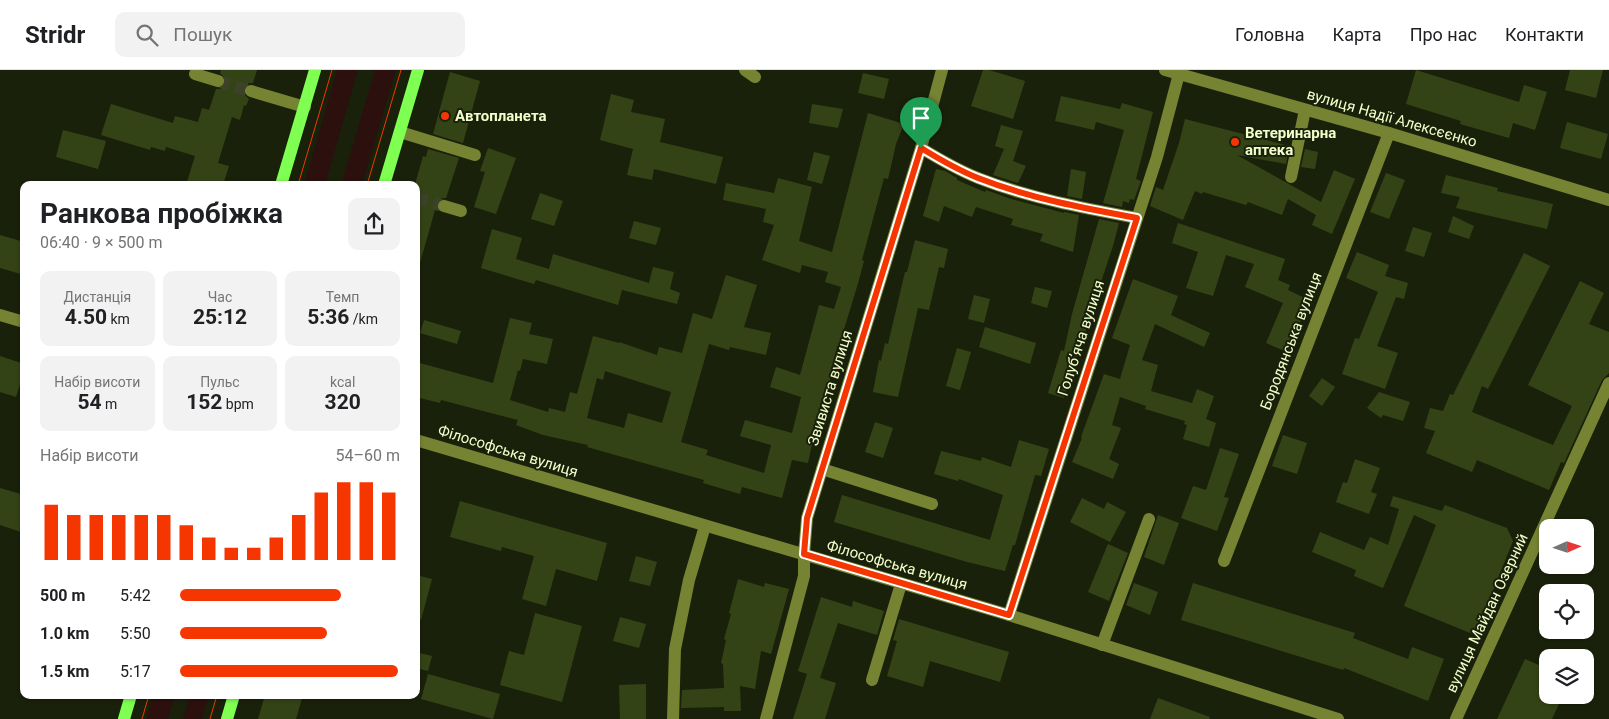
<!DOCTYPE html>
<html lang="uk">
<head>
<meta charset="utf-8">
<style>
  :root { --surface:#fff; --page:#f2f2f2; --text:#202124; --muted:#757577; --line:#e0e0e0; --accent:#f63600 }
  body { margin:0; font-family:Roboto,sans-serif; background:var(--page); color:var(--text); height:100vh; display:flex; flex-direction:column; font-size:19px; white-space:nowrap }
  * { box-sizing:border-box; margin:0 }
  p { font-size:16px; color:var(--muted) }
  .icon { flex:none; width:28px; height:28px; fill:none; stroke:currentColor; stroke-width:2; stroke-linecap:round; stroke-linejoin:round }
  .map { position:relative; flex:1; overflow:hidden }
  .panel { position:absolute; left:20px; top:111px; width:400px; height:518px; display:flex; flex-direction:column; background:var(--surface); border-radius:10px; box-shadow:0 1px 4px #0004 }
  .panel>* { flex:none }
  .needle { width:32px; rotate:87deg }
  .tools { position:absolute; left:1539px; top:449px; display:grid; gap:10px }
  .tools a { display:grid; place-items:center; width:55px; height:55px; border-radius:10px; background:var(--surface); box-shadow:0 1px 4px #0004; font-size:25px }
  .pin { position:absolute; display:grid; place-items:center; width:42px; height:42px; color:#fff; margin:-51px -21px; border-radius:50% 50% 50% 0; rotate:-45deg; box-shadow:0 0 5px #0007 }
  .pin .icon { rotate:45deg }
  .round { display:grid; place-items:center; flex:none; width:52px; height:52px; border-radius:10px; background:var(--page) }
  .summary { display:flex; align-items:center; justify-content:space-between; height:85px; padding:0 20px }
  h1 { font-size:28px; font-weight:700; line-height:38px }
  .figures { display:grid; grid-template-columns:repeat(3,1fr); gap:8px; height:85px; padding:5px 20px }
  .figures div { display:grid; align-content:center; border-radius:10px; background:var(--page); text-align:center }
  .figures b { font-size:21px; font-weight:700 }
  .figures small { font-size:14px; font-weight:400 }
  .figures p { font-size:14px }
  .chart { height:140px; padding:10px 20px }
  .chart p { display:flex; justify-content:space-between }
  .chart svg { width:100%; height:90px; margin-top:5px; stroke:var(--accent); stroke-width:6 }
  ul { padding:0 20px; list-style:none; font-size:16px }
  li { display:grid; grid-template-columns:80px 60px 1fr; align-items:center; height:38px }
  li i { height:12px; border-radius:6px; background:var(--accent) }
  header { display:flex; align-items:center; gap:30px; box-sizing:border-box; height:70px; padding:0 25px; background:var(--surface); border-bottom:1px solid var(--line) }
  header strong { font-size:24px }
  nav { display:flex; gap:28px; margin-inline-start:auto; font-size:18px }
  .search { width:350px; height:45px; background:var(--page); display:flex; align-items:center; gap:12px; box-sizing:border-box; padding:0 18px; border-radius:10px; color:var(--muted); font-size:19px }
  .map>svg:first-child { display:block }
  .green { fill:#2b100e }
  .building { fill:#344316; fill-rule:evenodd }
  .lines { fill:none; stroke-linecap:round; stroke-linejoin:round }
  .minor-tunnel { stroke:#3b4228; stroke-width:12; stroke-dasharray:12 6; stroke-linecap:butt }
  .minor { stroke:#768333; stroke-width:12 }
  .major { stroke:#7eff52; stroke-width:12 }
  .tram { stroke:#f63600; stroke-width:1 }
  .route-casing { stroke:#fff; stroke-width:10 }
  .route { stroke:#f63600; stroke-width:6 }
  .poi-dot { fill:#f63600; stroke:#1a210b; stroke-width:2 }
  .labels { text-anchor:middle; stroke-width:4; stroke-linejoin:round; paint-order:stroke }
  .poi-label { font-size:15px; font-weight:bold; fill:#f3ffcb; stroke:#1a210b; text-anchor:start }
  .street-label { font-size:15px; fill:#f3ffcb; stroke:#1a210b }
</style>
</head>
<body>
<header>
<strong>Stridr</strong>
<div class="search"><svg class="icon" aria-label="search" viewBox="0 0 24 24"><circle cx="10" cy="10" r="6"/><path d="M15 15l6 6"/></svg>Пошук</div>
<nav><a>Головна</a><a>Карта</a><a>Про нас</a><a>Контакти</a></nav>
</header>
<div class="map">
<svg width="1609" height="649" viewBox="0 0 1609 649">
  <rect width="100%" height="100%" fill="#1a210b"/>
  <g class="green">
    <polygon points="337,0 358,0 325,115 304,115"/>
    <polygon points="375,0 396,0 362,115 341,115"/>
    <polygon points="153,625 175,625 168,649 146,649"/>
    <polygon points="190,625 209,625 202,649 183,649"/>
  </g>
  <g class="building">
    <polygon points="221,0 257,0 253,13 249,13 243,18 243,23 249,29 246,36 244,35 240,50 232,47 218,93 229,96 223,115 186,115 195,86 166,77 165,81 151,77 150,80 101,65 111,34 173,53 175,46 198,52 202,38 209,40 216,19 220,19 226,14 226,9 220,3"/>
    <polygon points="983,0 989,0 1025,11 1013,49 971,36"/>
    <polygon points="1416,0 1519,32 1524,15 1547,22 1535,60 1513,53 1509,68 1460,54 1461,51 1406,34"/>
    <polygon points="1570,0 1603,0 1596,28 1565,20"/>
    <polygon points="450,2 480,11 463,73 433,64"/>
    <polygon points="863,3 889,9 884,29 858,23"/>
    <polygon points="611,24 634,30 631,42 665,49 660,72 723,87 716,114 654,99 652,110 627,105 633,79 600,70"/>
    <polygon points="1061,26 1120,39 1122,33 1153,42 1136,109 1141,111 1134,130 1130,129 1129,133 1123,131 1122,137 1103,133 1124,60 1096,52 1094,60 1055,51"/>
    <polygon points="812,34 843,39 838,58 809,53"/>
    <path d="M868,43L904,54L896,74L888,109L884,108L862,190L864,191L859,210L839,276H837L829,314L821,333L808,393L792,390L782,428L742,417L740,424L703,413L704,410L587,377L588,375L543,365L516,355L518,350L441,330L440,333L416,327V292L493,313L510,248L532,253L529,264L553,269L547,294L523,289L520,301L518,300L510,330L548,342L549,338L565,342L570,322L577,324L593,266L619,273V272L657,285L659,277L682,283L693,243L712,249L726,205L757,215L744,257L771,263L766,285L730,277L729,280L709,274L681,372L708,380L706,385L764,403L771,375L740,366L745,350L792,363L801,327L770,317L776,297L800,305L819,235L834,239L841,217L825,212L828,202L802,195L800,203L762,190L774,155L763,152L766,139L723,130L726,113L774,123L778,108L812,117L799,171L832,182ZM605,301L671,322L662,353L628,343L624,358L587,348L597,308L603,310Z"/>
    <polygon points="1185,49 1289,76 1286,94 1237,85 1321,132 1334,100 1355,109 1332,164 1312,155 1316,145 1288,129 1282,145 1248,132 1246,135 1203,122 1202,124 1195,121 1183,150 1150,136 1156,117 1163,120 1179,73"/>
    <polygon points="1567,52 1608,64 1601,89 1560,78"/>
    <polygon points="1001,55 1023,61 1013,91 1026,96 1018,113 993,105 1004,79 995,76"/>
    <polygon points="63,60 106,71 98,99 56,87"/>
    <polygon points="488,78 516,88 496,144 474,137 485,102 480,101"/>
    <polygon points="428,79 459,88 446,128 442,128 436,133 438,141 435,140 420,193 416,193 416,111 423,86 426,87"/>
    <polygon points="1305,79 1318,82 1315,99 1301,97"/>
    <polygon points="814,82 830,86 822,114 807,110"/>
    <polygon points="936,99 945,101 957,108 957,110 985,122 986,120 1011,129 1064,143 1064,142 1079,145 1073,182 1040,171 1043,164 1011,155 1013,149 976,137 972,147 944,136 939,152 923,146"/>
    <polygon points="1071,99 1086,102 1082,129 1067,126"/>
    <polygon points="1386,103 1405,110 1389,149 1370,142"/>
    <polygon points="1446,105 1498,118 1497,121 1553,134 1547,159 1456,138 1460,127 1441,123"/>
    <polygon points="540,123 563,131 554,156 531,149"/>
    <polygon points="1453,146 1474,156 1469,169 1448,162"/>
    <polygon points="1099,149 1119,153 1113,176 1101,212 1096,210 1085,255 1087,255 1083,274 1081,273 1064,328 1048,323 1061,280 1064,281 1072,244"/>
    <polygon points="634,151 661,158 656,175 629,168"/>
    <polygon points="1178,153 1285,189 1278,210 1290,215 1288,220 1311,231 1306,243 1304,243 1287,282 1266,273 1283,233 1245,217 1254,194 1226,185 1213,226 1186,218 1198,182 1172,173"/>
    <polygon points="1413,157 1432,163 1424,187 1405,181"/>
    <polygon points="492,159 522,168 516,189 549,199 553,184 649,213 653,197 674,202 670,219 680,223 677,234 622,220 618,235 536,210 534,214 481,198"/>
    <polygon points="0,165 24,172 24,205 0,198"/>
    <polygon points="915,170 948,179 944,198 939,197 929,240 918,238 898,327 873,322 879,290 881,291 885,273 888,274 905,202 907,202"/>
    <polygon points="1357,182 1389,195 1385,206 1408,213 1404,229 1396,227 1377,276 1398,283 1385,319 1342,304 1355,268 1359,269 1378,222 1346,208"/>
    <polygon points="1524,183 1550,196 1488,319 1482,316 1472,342 1553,375 1572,336 1528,315 1580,211 1604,223 1589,254 1609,262 1609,303 1602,310 1564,393 1561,392 1549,420 1477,390 1472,402 1426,383 1435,361 1424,358 1430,338 1443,341 1450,324 1453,325"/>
    <polygon points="1133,209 1178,226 1171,245 1210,263 1204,277 1155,254 1142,290 1158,295 1151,321 1192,333 1197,319 1214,326 1206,349 1216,353 1209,377 1183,369 1187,355 1184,354 1185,351 1145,339 1146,336 1120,327 1112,355 1121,358 1109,389 1119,394 1113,409 1072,392 1082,368 1081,367 1104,304 1120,309 1130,275 1112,268"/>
    <polygon points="1035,217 1052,221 1047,238 1031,233"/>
    <polygon points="974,225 990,229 984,253 968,249"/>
    <polygon points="424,250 461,261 457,274 420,263"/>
    <polygon points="985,257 1036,273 1030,294 979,277"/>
    <polygon points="957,278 971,282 960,320 946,316"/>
    <polygon points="0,286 24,294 24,302 16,327 0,322"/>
    <polygon points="1322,308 1335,317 1322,336 1309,326"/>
    <polygon points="1379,322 1410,332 1403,351 1383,345 1381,348 1367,338"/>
    <polygon points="875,352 893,358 883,388 865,382"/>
    <polygon points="1283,365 1307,373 1297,404 1272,396"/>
    <polygon points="1019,370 1049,379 1041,406 1035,405 1015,475 1013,475 1005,501 967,492 834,452 842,425 990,470 1003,425 959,409 958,411 934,404 941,381 981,391 982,387 1011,397"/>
    <polygon points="1220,378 1239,384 1224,427 1229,428 1217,461 1181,448 1193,416 1206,420"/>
    <polygon points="1355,389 1380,398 1371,422 1377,424 1369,444 1336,432 1343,412 1347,413"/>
    <polygon points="0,418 24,425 24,463 0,455"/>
    <polygon points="1393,426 1442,441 1445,435 1507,458 1513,471 1475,565 1404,536 1436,455 1414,445 1383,518 1354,506 1356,500 1312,482 1320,462 1364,480 1370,467 1388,475 1399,439 1390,436"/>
    <polygon points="1082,428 1104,439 1107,432 1126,442 1110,472 1070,452"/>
    <polygon points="460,431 607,473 597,511 556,499 546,536 522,529 534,486 502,477 501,481 450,467"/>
    <polygon points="1158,445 1179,453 1164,495 1144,487"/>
    <polygon points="1108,474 1128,483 1109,531 1088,522"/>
    <polygon points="636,486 657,492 650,516 629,511"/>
    <polygon points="416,505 432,509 421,550 416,549"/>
    <polygon points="738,509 764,517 765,513 789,519 771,584 761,581 755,619 740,616 741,641 724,641 724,637 681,638 682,620 724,618 723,594 721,593 726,570 724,569 731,544 729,543"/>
    <polygon points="1134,513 1158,522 1150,545 1126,535"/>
    <polygon points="1193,513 1355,563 1353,568 1408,589 1412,577 1444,589 1428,631 1344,598 1343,600 1181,550"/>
    <polygon points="821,527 852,537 853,531 884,541 877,565 838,553 820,608 836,613 825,649 793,649 807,604 798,601"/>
    <polygon points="535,543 582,556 562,632 500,615 509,581 524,585"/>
    <polygon points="620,547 646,554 639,578 613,571"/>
    <polygon points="899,549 1009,582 1000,612 930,591 923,617 887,606 897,571 893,570"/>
    <polygon points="416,582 432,586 428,601 416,598"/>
    <polygon points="1525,589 1548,599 1548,625 1563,625 1552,649 1497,649"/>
    <polygon points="428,604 500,624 493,649 421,629"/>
    <polygon points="646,614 646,649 620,649 619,615"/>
    <polygon points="265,625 303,625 296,649 258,649"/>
    <polygon points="1158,628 1210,647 1209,649 1150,649"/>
  </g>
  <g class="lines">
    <g class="minor-tunnel">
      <polyline points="218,11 251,21"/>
      <polyline points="416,128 444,136"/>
    </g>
    <g class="minor">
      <polyline points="745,0 755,7"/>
      <polyline points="1165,0 1389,63 1609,130"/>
      <polyline points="195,4 218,11"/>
      <polyline points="251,21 305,37"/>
      <polyline points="400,62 475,85"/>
      <path d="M921,78C939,89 958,100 978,108C1029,128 1083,138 1137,148"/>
      <polyline points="1291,107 1305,40"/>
      <polyline points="444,136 461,141"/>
      <polyline points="0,245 24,252"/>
      <polyline points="416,370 1009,545 1338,649"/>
      <polyline points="822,399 932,434"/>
      <polyline points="1224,491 1389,63"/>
      <polyline points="1009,545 1157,87 1180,0"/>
      <polyline points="1102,575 1149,449"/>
      <polyline points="872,610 901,514"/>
      <polyline points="673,649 675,579 689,510 705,456"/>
      <polyline points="766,649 804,506 804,485 807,448 921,78 942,0"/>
      <polyline points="1456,649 1609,313"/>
    </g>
    <g class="major">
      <polyline points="281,115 315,0"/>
      <polyline points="384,115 418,0"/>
      <polyline points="124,649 131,625"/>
      <polyline points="227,649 234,625"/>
    </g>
    <g class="tram">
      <polyline points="298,115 332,0"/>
      <polyline points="367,115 401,0"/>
      <polyline points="142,649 149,625"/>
      <polyline points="210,649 217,625"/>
    </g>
  </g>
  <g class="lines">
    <g class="route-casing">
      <path id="route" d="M921,78C939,89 958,100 978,108C1029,128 1083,138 1137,148L1009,545L804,484L807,448Z"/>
    </g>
    <use href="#route" class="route"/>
  </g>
  <g class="poi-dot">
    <circle cx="445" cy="46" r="5"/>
    <circle cx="1235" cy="72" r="5"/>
  </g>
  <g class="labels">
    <g class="poi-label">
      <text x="455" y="51">Автопланета</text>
      <text x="1245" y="68">Ветеринарна<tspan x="1245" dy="17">аптека</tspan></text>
    </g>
    <g class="street-label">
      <text transform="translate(1392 48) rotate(16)" y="5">вулиця Надії Алексєєнко</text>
      <text transform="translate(1081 268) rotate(-72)" y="5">Голубʼяча вулиця</text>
      <text transform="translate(1291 271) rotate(-69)" y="5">Бородянська вулиця</text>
      <text transform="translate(830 318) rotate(-73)" y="5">Звивиста вулиця</text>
      <text transform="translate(508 381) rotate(17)" y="5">Філософська вулиця</text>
      <text transform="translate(897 495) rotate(16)" y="5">Філософська вулиця</text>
      <text transform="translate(1487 543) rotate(-65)" y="5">вулиця Майдан Озерний</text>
    </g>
  </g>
</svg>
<div class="tools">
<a><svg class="needle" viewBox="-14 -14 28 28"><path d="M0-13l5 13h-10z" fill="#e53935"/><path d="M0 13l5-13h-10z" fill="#757577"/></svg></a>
<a><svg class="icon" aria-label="locate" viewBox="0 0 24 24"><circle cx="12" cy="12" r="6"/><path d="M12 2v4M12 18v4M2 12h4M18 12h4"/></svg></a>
<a><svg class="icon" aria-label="layers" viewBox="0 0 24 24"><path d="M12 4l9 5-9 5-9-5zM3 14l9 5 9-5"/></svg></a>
</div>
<div class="pin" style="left:921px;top:78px;background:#1e9e55"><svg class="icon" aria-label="arrive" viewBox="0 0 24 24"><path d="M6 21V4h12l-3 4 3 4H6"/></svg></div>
<section class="panel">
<div class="summary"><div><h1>Ранкова пробіжка</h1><p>06:40 · 9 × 500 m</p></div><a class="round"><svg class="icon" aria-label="share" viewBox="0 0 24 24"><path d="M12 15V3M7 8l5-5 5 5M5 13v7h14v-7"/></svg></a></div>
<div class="figures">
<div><p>Дистанція</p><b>4.50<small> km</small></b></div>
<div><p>Час</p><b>25:12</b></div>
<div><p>Темп</p><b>5:36<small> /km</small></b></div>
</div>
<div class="figures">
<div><p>Набір висоти</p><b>54<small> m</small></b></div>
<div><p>Пульс</p><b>152<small> bpm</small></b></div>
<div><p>kcal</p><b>320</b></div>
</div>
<div class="chart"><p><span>Набір висоти</span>54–60 m</p>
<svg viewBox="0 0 160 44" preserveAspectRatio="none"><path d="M5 44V17M15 44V22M25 44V22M35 44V22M45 44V22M55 44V22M65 44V27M75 44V33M85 44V38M95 44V38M105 44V33M115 44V22M125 44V11M135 44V6M145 44V6M155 44V11"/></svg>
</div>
<ul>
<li><b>500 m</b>5:42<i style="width:73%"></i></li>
<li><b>1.0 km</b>5:50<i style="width:67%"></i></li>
<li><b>1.5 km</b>5:17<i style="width:99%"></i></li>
</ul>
</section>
</div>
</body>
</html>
